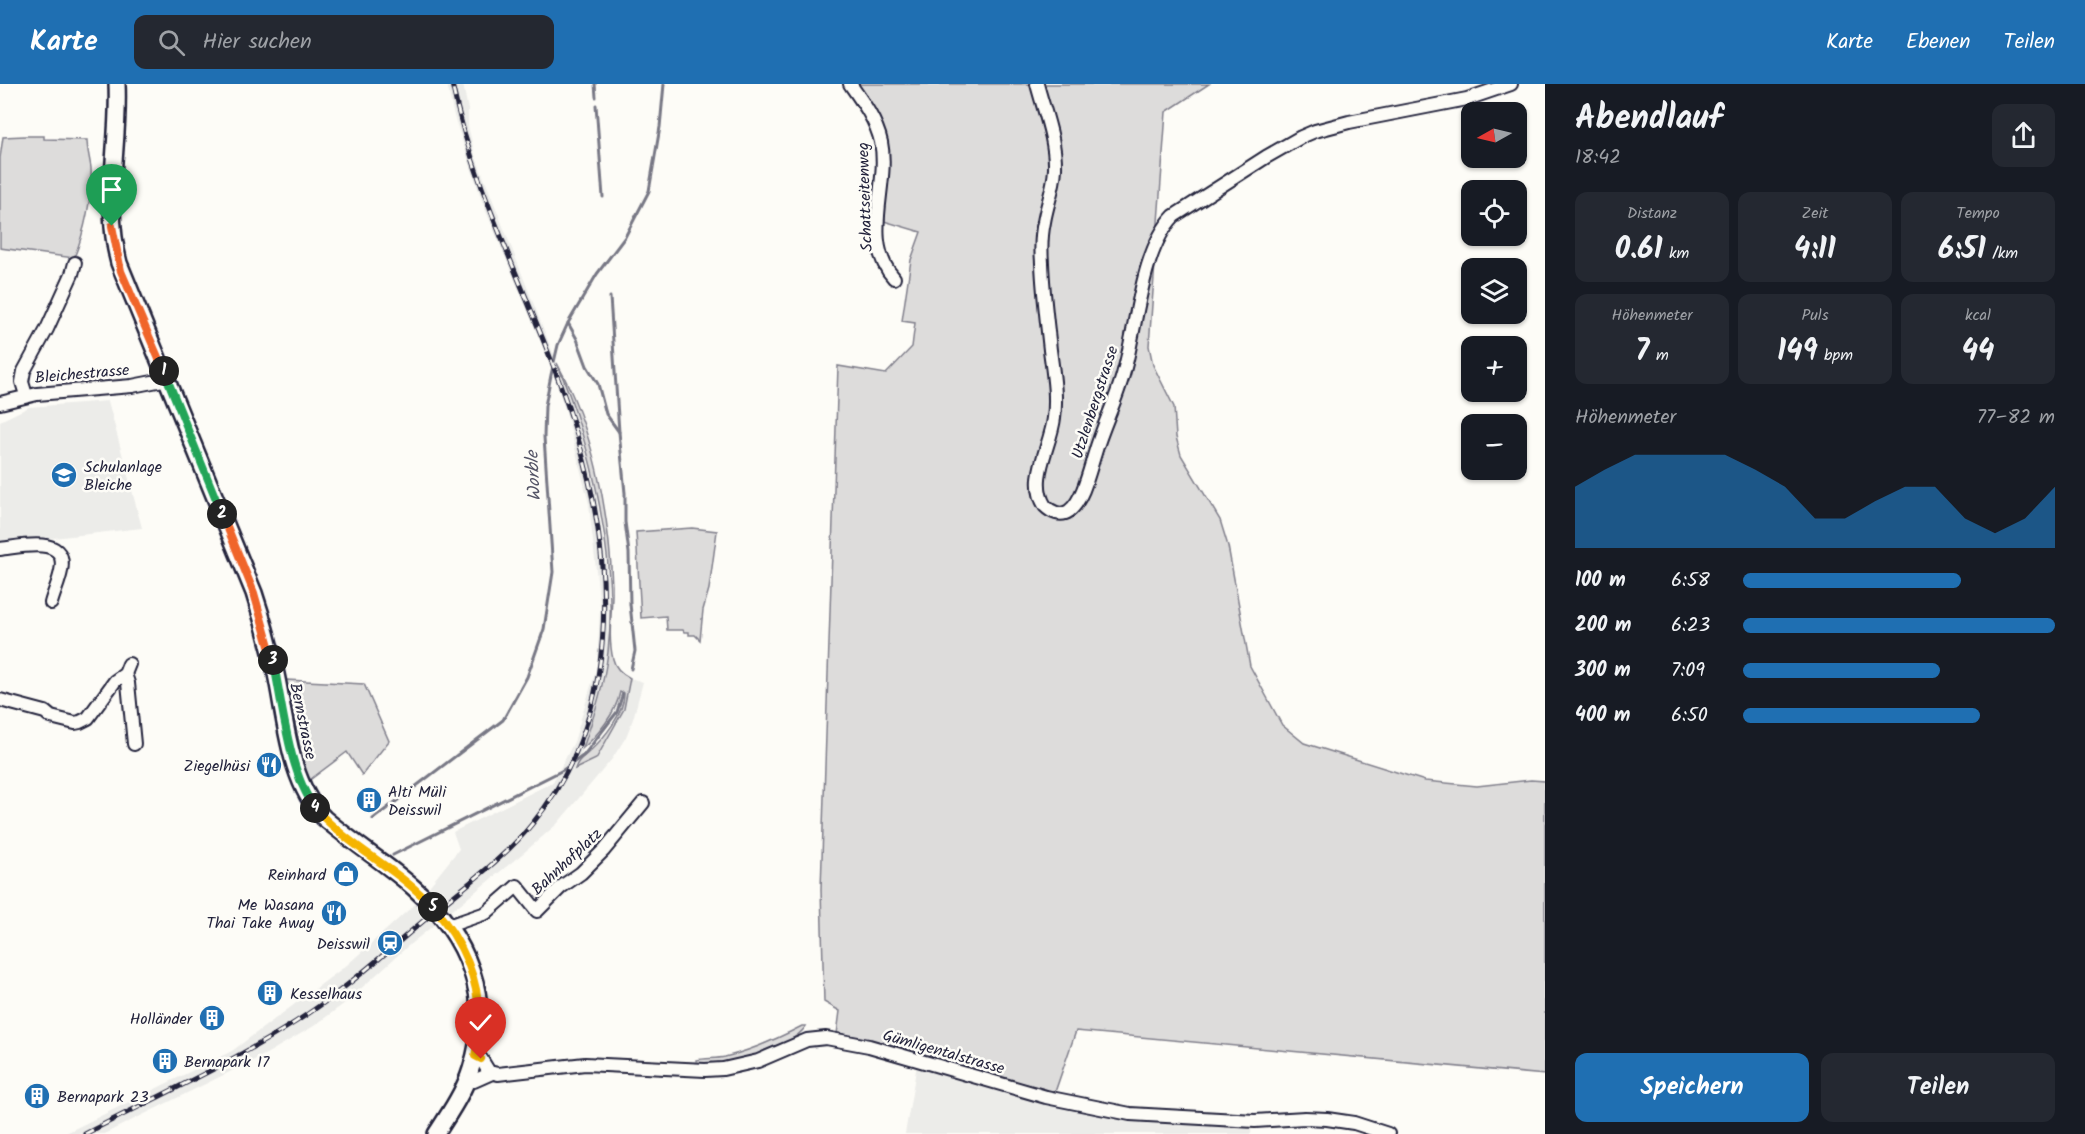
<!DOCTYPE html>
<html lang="de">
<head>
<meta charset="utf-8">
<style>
  :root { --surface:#171b24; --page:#242831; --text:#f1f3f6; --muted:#9ea1a6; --accent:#1f6fb2 }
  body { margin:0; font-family:Kalam,sans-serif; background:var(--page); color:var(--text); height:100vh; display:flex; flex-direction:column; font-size:22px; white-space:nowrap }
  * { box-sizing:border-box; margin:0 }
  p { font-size:20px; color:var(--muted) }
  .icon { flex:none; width:33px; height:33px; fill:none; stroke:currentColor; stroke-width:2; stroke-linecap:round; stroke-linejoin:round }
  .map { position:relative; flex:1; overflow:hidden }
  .drawer { display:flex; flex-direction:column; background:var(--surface); width:540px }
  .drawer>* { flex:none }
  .needle { width:39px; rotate:262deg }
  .buttons { position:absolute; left:1461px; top:18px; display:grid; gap:12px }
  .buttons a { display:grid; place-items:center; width:66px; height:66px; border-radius:12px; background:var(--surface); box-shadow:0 2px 4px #0004; font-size:30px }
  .pin { position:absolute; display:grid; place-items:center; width:51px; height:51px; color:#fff; margin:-62px -26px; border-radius:50% 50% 50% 0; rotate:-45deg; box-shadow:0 0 6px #0007 }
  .pin .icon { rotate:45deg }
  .km { position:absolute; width:30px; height:30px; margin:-15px; border-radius:50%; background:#222; color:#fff; font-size:16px; line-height:30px; text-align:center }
  .round { display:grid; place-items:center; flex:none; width:63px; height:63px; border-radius:12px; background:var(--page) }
  .summary { display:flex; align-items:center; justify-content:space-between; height:102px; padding:0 30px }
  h1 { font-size:33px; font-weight:700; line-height:45px }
  .figures { display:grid; grid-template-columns:repeat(3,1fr); gap:9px; height:102px; padding:6px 30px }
  .figures div { display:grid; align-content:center; border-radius:12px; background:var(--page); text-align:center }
  .figures b { font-size:30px; font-weight:700 }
  .figures small { font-size:16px; font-weight:400 }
  .figures p { font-size:16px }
  .chart { height:168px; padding:12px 30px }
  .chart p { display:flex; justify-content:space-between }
  .chart svg { width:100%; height:108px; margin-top:6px; fill:var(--accent); opacity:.7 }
  .button { display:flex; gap:12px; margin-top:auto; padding:12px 30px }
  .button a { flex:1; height:69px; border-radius:12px; background:var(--accent); color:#fff; font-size:24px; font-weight:700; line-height:69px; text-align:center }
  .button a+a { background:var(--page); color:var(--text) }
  ul { padding:0 30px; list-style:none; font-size:20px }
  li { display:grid; grid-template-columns:96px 72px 1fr; align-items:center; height:45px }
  li i { height:15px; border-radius:8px; background:var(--accent) }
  header { display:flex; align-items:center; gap:36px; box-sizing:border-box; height:84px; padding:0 30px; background:var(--accent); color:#fff }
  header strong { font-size:28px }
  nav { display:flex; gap:33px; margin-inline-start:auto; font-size:21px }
  .search { width:420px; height:54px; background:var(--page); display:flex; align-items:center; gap:15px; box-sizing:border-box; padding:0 21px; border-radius:12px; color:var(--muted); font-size:22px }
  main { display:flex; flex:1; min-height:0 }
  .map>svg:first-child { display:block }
  .built { fill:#ecece9 }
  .green { fill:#dddcdb; stroke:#807f8b; stroke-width:1.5 }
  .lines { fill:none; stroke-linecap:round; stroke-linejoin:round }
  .stream { stroke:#787885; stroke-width:3 }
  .minor-casing { stroke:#22223b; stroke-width:16 }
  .major-casing { stroke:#22223b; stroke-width:20 }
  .minor { stroke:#fdfcf7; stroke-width:12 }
  .major { stroke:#fdfcf7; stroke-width:15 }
  .rail-casing { stroke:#22223b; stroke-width:5 }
  .rail { stroke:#fdfcf7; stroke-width:3; stroke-dasharray:9; stroke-linecap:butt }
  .split-1-casing { stroke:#fff; stroke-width:12 }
  .split-2-casing { stroke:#fff; stroke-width:12 }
  .split-3-casing { stroke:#fff; stroke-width:12 }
  .split-4-casing { stroke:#fff; stroke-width:12 }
  .split-5-casing { stroke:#fff; stroke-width:12 }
  .split-6-casing { stroke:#fff; stroke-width:12 }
  .split-1 { stroke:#f0652b; stroke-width:8 }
  .split-2 { stroke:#22a559; stroke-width:8 }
  .split-3 { stroke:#f0652b; stroke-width:8 }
  .split-4 { stroke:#22a559; stroke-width:8 }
  .split-5 { stroke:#f5b400; stroke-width:8 }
  .split-6 { stroke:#f5b400; stroke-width:8 }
  .labels { text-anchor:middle; stroke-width:5; stroke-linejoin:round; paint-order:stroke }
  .street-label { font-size:16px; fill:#22223b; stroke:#fdfcf7 }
  .poi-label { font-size:16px; fill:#22223b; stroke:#fdfcf7; text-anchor:start }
  .water-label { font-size:18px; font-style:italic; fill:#545466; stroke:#fdfcf7 }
</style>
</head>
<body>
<header>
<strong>Karte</strong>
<div class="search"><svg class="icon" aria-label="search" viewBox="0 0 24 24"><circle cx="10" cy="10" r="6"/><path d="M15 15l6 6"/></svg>Hier suchen</div>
<nav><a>Karte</a><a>Ebenen</a><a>Teilen</a></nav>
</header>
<main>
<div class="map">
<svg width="1545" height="1050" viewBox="0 0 1545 1050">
  <rect width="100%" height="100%" fill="#fdfcf7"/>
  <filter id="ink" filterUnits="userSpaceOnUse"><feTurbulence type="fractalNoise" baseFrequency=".0167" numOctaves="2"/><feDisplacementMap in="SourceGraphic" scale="12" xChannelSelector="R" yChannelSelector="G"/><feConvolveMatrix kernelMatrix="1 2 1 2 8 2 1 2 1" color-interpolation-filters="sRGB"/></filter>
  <g filter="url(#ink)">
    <g class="built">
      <polygon points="447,0 463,0 468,26 468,42 475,71 575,325 596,410 608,495 608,567 595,631 576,684 596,675 624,625 630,594 643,598 633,635 626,653 612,675 557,740 527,766 408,862 345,919 314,942 266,970 104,1050 64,1050 232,967 347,881 415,820 459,765 453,748 553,698 574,658 597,582 600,523 589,420 566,328 550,280 483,120 454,32"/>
      <polygon points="108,317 142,444 0,460 0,337 29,323"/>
      <polygon points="917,980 983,1003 1051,1019 1252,1042 1251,1050 905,1050"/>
    </g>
    <g class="green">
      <polygon points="850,0 1209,0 1166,28 1149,262 1153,281 1174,323 1176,353 1181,371 1220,436 1228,462 1250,582 1282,641 1304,659 1425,697 1477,702 1531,696 1545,697 1545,991 1076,947 1055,1008 837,950 840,927 824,918 821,805 838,282 886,290 912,263 915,239 902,237 911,176 921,148 877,135 882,67"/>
      <path d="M25,52H44V55L87,56C87,66 90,75 91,84C93,112 84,149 74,174L0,164V74L3,53Z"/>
      <path d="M557,279C593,345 609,426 612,501C613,525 607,551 613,575C615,584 622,590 630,594L624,625L596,675L575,685C578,675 583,674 590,667C604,654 624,630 624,610L620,608C616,629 598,651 583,664C594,633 604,601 608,568C618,477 592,363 557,279Z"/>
      <polygon points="692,444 717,447 709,505 703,526 700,556 695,551 689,551 689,548 684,548 683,546 667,546 666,532 641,534 636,448"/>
      <polygon points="286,596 364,600 389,657 362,691 347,668 307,698"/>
      <path d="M802,942H806C789,967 725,982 697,979L696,976C706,974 716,975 725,973C752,966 777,955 802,942Z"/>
    </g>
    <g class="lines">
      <g class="stream">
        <polyline points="595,0 596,13"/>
        <polyline points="596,21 603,113"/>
        <polyline points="610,213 619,348 625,409 625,438 629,469 630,520 635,567 631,585"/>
        <polyline points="568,239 577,255 587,282 598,300 606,330 619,348"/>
        <polyline points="373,735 503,636 527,593 544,545 553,488 544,353 545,322 551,291 558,261 568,239 597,190 625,153 649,107 660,43 664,0"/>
        <polyline points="393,771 563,686 584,671 617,628 623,609"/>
      </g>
      <g class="minor-casing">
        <g id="minor">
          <path d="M850,0C862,17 876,36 881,58C890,101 860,157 894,194"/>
          <path d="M1037,0C1044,27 1056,56 1055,85C1054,104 1047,120 1044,138C1041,152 1041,166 1042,179C1043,208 1047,237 1050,266C1053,289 1057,311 1054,334C1051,362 1028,395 1045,422C1051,428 1061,433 1069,427C1083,417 1090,384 1095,369C1103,341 1117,315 1124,287C1137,242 1141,166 1174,132L1266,73L1301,53L1315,47L1349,38L1467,15L1511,0"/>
          <polyline points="26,311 22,298 24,287 47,245 72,190 75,179"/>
          <polyline points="0,319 37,310 132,302 168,295"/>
          <path d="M0,465C20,463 69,450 61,487C59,498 54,508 51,519"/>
          <polyline points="125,590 128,599 134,660"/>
          <polyline points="0,616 45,628 51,633 75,639 80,638 88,634 115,597 125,590 129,580"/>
          <polyline points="448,842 486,829 517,802 537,827 561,803 581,789 604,766 643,719"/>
          <polyline points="475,972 481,975 489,988 498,990 585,980 705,986 723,985 758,977 807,956 826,954 869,962 1046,1013 1130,1030 1255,1037 1305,1034 1327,1035 1354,1039 1388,1050"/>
          <polyline points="467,996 474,997 492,989"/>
        </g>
      </g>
      <g class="major-casing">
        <path id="major" d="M117,0C120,61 103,119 119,179L254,509C263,536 270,562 276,590C286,637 289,698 324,734C353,759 386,779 414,804C468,852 494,915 471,985C464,1008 449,1030 436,1050"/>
      </g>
      <use href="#minor" class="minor"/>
      <use href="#major" class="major"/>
      <g class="rail-casing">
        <path id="rail" d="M85,1050C156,1013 230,980 297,937C344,907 385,869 428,833C462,804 504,775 532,740C621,633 615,484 579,358C544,236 478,125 452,0"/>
      </g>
      <use href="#rail" class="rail"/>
    </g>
  </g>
  <g class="lines" filter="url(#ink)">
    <g class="split-1-casing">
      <polyline id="split-1" points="112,142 121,187 164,287"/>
    </g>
    <g class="split-2-casing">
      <polyline id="split-2" points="164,287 222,430"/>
    </g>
    <g class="split-3-casing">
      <polyline id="split-3" points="222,430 254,509 273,576"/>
    </g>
    <g class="split-4-casing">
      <path id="split-4" d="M273,576C283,621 288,687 315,724"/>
    </g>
    <g class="split-5-casing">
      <path id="split-5" d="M315,724C348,763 398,784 433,823"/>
    </g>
    <g class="split-6-casing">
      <path id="split-6" d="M433,823C470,866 488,915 475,972L481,975"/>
    </g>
    <use href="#split-1" class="split-1"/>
    <use href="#split-2" class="split-2"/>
    <use href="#split-3" class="split-3"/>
    <use href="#split-4" class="split-4"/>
    <use href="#split-5" class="split-5"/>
    <use href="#split-6" class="split-6"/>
  </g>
  <defs>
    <g id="school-disc" transform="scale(1.35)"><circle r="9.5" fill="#1f6fb2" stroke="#fdfcf7"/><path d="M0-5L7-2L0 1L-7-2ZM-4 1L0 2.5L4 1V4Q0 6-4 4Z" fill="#fff"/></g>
    <g id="restaurant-disc" transform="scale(1.35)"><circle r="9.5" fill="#1f6fb2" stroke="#fdfcf7"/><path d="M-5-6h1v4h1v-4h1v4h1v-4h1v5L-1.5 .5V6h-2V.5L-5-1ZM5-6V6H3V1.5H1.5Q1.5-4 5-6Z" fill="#fff"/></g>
    <g id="building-disc" transform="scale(1.35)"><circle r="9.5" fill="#1f6fb2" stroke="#fdfcf7"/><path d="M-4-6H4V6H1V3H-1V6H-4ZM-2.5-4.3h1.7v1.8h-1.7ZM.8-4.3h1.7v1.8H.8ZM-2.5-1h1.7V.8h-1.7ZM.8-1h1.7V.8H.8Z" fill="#fff"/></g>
    <g id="shop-disc" transform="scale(1.35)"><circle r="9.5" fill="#1f6fb2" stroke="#fdfcf7"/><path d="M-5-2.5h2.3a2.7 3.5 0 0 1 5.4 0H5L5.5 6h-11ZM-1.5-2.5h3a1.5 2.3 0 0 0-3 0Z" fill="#fff"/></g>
    <g id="station-disc" transform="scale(1.35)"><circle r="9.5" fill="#1f6fb2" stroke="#fdfcf7"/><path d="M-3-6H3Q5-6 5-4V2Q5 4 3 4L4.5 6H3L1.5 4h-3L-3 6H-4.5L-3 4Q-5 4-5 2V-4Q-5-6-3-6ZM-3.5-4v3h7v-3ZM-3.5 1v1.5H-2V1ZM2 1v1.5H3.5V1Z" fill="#fff"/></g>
  </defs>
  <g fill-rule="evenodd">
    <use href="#school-disc" x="64" y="391"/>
    <use href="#restaurant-disc" x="269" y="681"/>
    <use href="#building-disc" x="369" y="716"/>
    <use href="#shop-disc" x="346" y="790"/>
    <use href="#restaurant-disc" x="334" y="829"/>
    <use href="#station-disc" x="390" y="859"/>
    <use href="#building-disc" x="270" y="909"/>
    <use href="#building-disc" x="212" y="934"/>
    <use href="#building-disc" x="165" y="977"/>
    <use href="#building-disc" x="37" y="1012"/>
  </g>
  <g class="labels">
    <g class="street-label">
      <text transform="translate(864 113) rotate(-92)" y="6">Schattseitenweg</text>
      <text transform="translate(82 289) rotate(-5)" y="6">Bleichestrasse</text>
      <text transform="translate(1094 318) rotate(-72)" y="6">Utzlenbergstrasse</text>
      <text transform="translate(304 637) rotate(78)" y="6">Bernstrasse</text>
      <text transform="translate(566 777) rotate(-43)" y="6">Bahnhofplatz</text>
      <text transform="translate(944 967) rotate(16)" y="6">Gümligentalstrasse</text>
    </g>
    <g class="poi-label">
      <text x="84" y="388">Schulanlage<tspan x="84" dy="18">Bleiche</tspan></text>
      <text x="250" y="687" text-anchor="end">Ziegelhüsi</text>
      <text x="388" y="713">Alti Müli<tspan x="388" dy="18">Deisswil</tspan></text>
      <text x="326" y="796" text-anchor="end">Reinhard</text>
      <text x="314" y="826" text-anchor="end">Me Wasana<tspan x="314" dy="18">Thai Take Away</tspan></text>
      <text x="370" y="865" text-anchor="end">Deisswil</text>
      <text x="290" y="915">Kesselhaus</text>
      <text x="192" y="940" text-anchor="end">Holländer</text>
      <text x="184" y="983">Bernapark 17</text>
      <text x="57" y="1018">Bernapark 23</text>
    </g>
    <g class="water-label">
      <text transform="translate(533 392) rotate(-93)" y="6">Worble</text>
    </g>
  </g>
</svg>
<div class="buttons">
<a><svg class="needle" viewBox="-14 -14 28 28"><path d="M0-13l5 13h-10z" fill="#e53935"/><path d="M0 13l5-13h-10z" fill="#9ea1a6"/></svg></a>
<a><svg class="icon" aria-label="locate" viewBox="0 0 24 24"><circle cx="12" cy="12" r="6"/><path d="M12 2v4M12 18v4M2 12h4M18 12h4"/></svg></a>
<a><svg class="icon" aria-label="layers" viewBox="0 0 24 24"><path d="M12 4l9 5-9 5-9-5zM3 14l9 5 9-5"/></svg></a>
<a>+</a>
<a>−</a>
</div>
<div class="pin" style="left:112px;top:142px;background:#1e9e55"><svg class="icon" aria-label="arrive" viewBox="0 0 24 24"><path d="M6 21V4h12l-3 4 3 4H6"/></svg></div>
<div class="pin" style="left:481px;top:975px;background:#d93025"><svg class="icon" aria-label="check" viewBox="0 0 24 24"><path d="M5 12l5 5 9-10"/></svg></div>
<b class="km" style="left:164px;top:287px">1</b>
<b class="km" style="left:222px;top:430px">2</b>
<b class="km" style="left:273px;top:576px">3</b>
<b class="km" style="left:315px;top:724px">4</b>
<b class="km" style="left:433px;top:823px">5</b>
</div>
<section class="drawer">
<div class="summary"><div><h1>Abendlauf</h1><p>18:42</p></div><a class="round"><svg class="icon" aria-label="share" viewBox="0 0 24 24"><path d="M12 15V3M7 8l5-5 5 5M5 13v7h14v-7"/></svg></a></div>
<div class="figures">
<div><p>Distanz</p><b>0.61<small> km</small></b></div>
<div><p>Zeit</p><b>4:11</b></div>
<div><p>Tempo</p><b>6:51<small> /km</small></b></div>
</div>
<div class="figures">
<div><p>Höhenmeter</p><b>7<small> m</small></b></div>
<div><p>Puls</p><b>149<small> bpm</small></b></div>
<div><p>kcal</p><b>44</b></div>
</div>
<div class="chart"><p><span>Höhenmeter</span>77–82 m</p>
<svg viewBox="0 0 160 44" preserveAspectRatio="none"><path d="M0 44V19L10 12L20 6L30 6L40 6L50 6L60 12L70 19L80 32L90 32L100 25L110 19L120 19L130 32L140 38L150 32L160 19V44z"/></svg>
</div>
<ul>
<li><b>100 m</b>6:58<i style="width:70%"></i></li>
<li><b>200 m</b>6:23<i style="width:100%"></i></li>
<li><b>300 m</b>7:09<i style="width:63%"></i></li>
<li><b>400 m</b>6:50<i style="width:76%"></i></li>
</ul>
<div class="button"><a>Speichern</a><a>Teilen</a></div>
</section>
</main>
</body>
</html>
